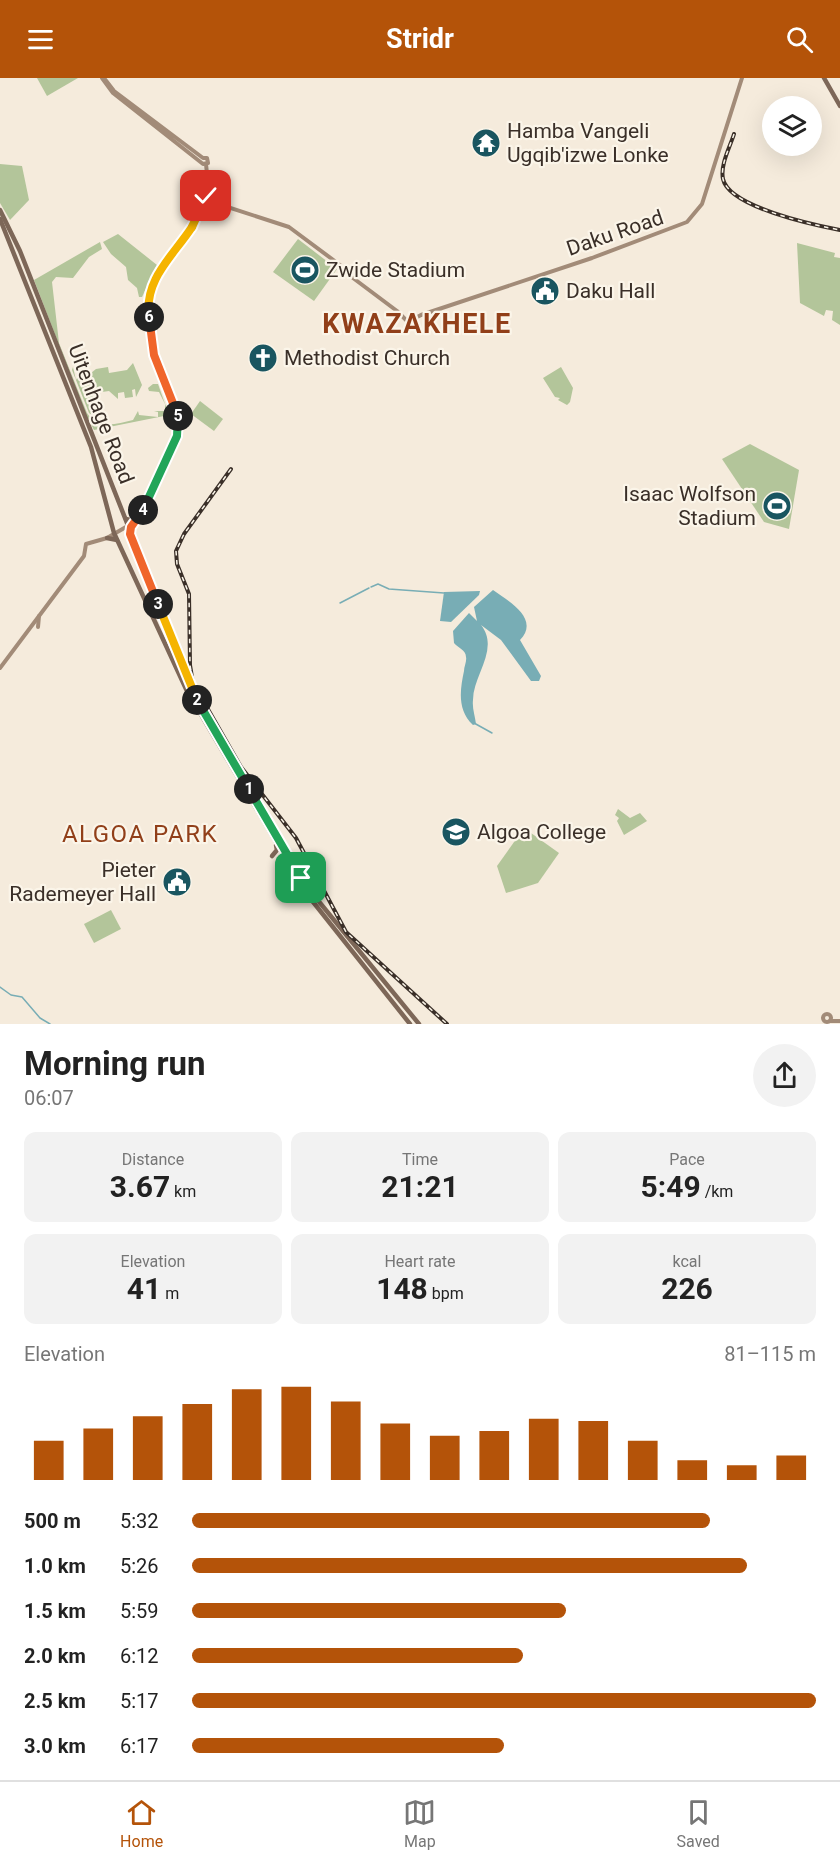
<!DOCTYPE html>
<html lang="en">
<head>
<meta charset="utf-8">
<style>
  :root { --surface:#fff; --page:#f2f2f2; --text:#222; --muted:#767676; --line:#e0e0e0; --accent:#b45309 }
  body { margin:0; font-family:Roboto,sans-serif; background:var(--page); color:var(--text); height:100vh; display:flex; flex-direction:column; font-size:22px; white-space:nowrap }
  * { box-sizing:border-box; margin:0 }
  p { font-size:20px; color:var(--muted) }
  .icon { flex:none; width:33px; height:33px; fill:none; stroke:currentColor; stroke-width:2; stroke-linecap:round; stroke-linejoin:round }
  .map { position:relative; height:946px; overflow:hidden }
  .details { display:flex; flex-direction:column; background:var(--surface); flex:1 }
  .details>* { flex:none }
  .controls { position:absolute; left:762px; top:18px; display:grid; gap:12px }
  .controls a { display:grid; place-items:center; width:60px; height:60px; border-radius:50%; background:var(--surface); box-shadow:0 6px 24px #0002; font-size:30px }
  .pin { position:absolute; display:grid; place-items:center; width:51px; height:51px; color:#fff; margin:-26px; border-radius:12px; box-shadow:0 3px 9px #0006 }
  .km { position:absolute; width:30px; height:30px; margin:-15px; border-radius:50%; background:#222; color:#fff; font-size:16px; line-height:30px; text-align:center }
  .round { display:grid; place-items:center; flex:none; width:63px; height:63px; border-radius:32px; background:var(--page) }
  .head { display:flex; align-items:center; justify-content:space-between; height:102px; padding:0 24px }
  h1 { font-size:33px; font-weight:700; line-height:45px }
  .stats { display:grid; grid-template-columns:repeat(3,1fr); gap:9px; height:102px; padding:6px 24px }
  .stats div { display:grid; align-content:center; border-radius:12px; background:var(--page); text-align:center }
  .stats b { font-size:30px; font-weight:700 }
  .stats small { font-size:16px; font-weight:400 }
  .stats p { font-size:16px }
  .chart { height:168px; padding:12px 24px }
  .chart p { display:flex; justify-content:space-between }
  .chart svg { width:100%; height:108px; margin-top:6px; stroke:var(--accent); stroke-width:6 }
  ul { padding:0 24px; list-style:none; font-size:20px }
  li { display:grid; grid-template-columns:96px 72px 1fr; align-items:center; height:45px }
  li i { height:15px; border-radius:8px; background:var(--accent) }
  header { display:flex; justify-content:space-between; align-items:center; height:78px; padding:0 24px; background:var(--accent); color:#fff; font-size:27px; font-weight:700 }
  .tabs { display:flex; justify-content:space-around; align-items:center; height:84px; border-top:2px solid var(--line); background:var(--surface); font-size:16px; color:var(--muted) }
  .tabs a { display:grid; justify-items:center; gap:3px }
  .tabs .current { color:var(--accent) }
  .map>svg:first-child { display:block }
  .green { fill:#b3c59a }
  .water { fill:#78adb5 }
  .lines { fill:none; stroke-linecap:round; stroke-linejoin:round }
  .stream { stroke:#78adb5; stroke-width:1.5 }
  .secondary { stroke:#a28b78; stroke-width:4 }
  .primary { stroke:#7d6758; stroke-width:4.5 }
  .rail-casing { stroke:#3a2f28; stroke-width:4 }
  .rail { stroke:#fbf5e9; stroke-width:1.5; stroke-dasharray:4.5; stroke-linecap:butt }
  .split-1-casing { stroke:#fff; stroke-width:12 }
  .split-2-casing { stroke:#fff; stroke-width:12 }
  .split-3-casing { stroke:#fff; stroke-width:12 }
  .split-4-casing { stroke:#fff; stroke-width:12 }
  .split-5-casing { stroke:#fff; stroke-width:12 }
  .split-6-casing { stroke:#fff; stroke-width:12 }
  .split-7-casing { stroke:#fff; stroke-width:12 }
  .split-8-casing { stroke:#fff; stroke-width:12 }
  .split-1 { stroke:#22a559; stroke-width:8 }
  .split-2 { stroke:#22a559; stroke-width:8 }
  .split-3 { stroke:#f5b400; stroke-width:8 }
  .split-4 { stroke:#f0652b; stroke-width:8 }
  .split-5 { stroke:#22a559; stroke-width:8 }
  .split-6 { stroke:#f0652b; stroke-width:8 }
  .split-7 { stroke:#f5b400; stroke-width:8 }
  .split-8 { stroke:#f5b400; stroke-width:8 }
  .labels { text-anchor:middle; stroke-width:4.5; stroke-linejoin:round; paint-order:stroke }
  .poi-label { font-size:21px; fill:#3a2f28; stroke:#fbf5e9; text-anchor:start }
  .street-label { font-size:21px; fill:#3a2f28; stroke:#fbf5e9 }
  .quarter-label { font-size:24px; letter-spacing:1.5px; fill:#913f19; stroke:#fbf5e9 }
  .district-label { font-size:27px; font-weight:bold; letter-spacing:1.5px; fill:#913f19; stroke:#fbf5e9 }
</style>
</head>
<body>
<header><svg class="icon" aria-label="menu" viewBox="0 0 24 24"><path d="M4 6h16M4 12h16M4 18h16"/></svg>Stridr<svg class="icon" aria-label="search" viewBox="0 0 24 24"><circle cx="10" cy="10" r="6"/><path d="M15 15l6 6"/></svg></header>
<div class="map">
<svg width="840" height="946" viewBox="0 0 840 946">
  <rect width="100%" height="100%" fill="#f5ebdc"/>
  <g class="green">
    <polygon points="37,0 78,0 47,18"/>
    <polygon points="0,86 22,88 29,122 10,142 0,125"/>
    <polygon points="118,156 157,187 142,219 139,219 137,210 128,202 126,189 111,176 103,164"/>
    <polygon points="298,161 337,191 314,223 273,194"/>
    <path d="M100,164L102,171L89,179L73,200L56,199L52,204L59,265L87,335C98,352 116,346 133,342L138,333L139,337L158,339V334L154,333H165V326L159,314L149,313L148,310L153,306H158L169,337L94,352L87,339L34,202Z"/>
    <polygon points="797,165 835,175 834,179 840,180 840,247 832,242 833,233 826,232 824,238 800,225"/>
    <polygon points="133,285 142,307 136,319 135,311 132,312 133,319 125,320 124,314 118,315 118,321 109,313 102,314 93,308 91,295 96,291 108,289 109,295 127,292"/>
    <polygon points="73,289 76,302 79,296 91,299 93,320 97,321 92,323 93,338 89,335 72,292"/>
    <polygon points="561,289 573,310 570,324 567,327 558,322 560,320 555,319 543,300"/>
    <polygon points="200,323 223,341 214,353 191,336"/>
    <polygon points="750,366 799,392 789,451 764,444 722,381"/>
    <polygon points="618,731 630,740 640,735 647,743 624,757 617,743 619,740 615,737"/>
    <polygon points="524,750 559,775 538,805 506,815 497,788"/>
    <polygon points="111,832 121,851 94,865 84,846"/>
  </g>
  <g class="water">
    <path d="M493,512C510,524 540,541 520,562L541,598L539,603H531L501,562L481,547C500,571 473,597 473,622C472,630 475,638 476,646L473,647C457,632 460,612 464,593C464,589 467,583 466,579C466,572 458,570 454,565L453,553L469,535L477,543L474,529Z"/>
    <polygon points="480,513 479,517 451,544 440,543 444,514"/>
  </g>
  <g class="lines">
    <g class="stream">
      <polyline points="371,509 378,506 389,511 444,515"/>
      <polyline points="340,525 369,510"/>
      <polyline points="474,645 492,655"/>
      <polyline points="0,909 11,917 22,919 40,940 50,946"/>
    </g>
    <g class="secondary">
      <polyline points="102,0 113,15 203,86 208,85 207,80 203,80 114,13 104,0"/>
      <polyline points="206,122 289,149 340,187"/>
      <polyline points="199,136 205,123 205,106"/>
      <polyline points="341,191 397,233 410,246"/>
      <polyline points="408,244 421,237 592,180 687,144 702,126 742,0"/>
      <polygon points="179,343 181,345 179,348 177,345"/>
      <path d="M181,344C165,303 132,242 156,199C170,174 193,154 206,129L209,116L206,86"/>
      <polyline points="38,549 39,538"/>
      <polyline points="0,590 84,478 86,466 107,460 138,442 181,347"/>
      <circle cx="827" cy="940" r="4"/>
      <polyline points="830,943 840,943"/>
    </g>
    <g class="primary">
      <polyline points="824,0 840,28"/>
      <polyline points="0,132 20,173 197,623 307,809 419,946"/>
      <polyline points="0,141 91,369 114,455 186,611 306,815 410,946"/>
      <polyline points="126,441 134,443"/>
      <polyline points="107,460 117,462"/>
      <polyline points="272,778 277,772 276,767"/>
    </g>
    <g class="rail-casing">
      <g id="rail">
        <path d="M734,56C730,69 720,87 723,101C729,129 814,147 840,152"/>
        <polyline points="231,391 184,456 176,473 177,486 189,516 190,587 193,605 241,689 296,760 346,854 447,946"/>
      </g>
    </g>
    <use href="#rail" class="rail"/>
  </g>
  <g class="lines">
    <g class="split-1-casing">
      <polyline id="split-1" points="249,711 301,800"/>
    </g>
    <g class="split-2-casing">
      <polyline id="split-2" points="197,622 249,711"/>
    </g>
    <g class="split-3-casing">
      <polyline id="split-3" points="158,526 197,622"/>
    </g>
    <g class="split-4-casing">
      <polyline id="split-4" points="143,432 131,449 130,456 158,526"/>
    </g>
    <g class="split-5-casing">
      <polyline id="split-5" points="143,432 177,358 178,338"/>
    </g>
    <g class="split-6-casing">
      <polyline id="split-6" points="149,239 154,277 178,338"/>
    </g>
    <g class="split-7-casing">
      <path id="split-7" d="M149,239C144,201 173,178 192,149"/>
    </g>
    <g class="split-8-casing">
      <polyline id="split-8" points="192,149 206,118"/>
    </g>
    <use href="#split-1" class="split-1"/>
    <use href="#split-2" class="split-2"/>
    <use href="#split-3" class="split-3"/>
    <use href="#split-4" class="split-4"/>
    <use href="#split-5" class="split-5"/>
    <use href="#split-6" class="split-6"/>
    <use href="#split-7" class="split-7"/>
    <use href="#split-8" class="split-8"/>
  </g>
  <defs>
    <g id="temple-disc" transform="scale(1.5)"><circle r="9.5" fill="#195560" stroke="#fbf5e9"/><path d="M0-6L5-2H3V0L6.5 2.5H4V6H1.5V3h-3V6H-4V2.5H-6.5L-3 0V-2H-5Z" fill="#fff"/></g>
    <g id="stadium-disc" transform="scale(1.5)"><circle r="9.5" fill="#195560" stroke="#fbf5e9"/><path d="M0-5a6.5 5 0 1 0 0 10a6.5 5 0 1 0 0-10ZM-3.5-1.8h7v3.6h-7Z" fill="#fff"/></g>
    <g id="civic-disc" transform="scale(1.5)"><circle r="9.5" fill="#195560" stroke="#fbf5e9"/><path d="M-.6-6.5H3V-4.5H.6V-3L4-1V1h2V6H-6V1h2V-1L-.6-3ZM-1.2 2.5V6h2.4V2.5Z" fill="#fff"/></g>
    <g id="church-disc" transform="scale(1.5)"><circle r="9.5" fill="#195560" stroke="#fbf5e9"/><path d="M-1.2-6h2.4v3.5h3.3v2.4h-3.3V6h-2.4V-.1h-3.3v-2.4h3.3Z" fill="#fff"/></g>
    <g id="university-disc" transform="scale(1.5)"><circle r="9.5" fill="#195560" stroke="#fbf5e9"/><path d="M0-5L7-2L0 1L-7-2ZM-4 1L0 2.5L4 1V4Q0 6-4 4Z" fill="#fff"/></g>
  </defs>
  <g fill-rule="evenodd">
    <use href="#temple-disc" x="486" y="65"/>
    <use href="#stadium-disc" x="305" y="192"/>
    <use href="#civic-disc" x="545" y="213"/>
    <use href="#church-disc" x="263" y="280"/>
    <use href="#stadium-disc" x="777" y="428"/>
    <use href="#university-disc" x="456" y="754"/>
    <use href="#civic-disc" x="177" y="804"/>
  </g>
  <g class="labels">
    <g class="poi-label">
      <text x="507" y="60">Hamba Vangeli<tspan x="507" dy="24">Ugqib'izwe Lonke</tspan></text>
      <text x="326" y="199">Zwide Stadium</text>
      <text x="566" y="220">Daku Hall</text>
      <text x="284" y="287">Methodist Church</text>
      <text x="756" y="423" text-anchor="end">Isaac Wolfson<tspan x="756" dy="24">Stadium</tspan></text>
      <text x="477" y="761">Algoa College</text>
      <text x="156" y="799" text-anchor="end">Pieter<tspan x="156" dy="24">Rademeyer Hall</tspan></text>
    </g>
    <g class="street-label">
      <text transform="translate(615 155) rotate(-19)" y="7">Daku Road</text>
      <text transform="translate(101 336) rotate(69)" y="7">Uitenhage Road</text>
    </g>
    <g class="quarter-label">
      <text x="140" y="764">ALGOA PARK</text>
    </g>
    <g class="district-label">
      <text x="417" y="255">KWAZAKHELE</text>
    </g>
  </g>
</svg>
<div class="controls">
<a><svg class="icon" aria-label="layers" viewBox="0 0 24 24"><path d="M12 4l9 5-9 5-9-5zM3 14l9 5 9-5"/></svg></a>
</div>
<div class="pin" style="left:301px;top:800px;background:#1e9e55"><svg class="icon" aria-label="arrive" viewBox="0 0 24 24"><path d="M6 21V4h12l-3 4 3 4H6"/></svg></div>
<div class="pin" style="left:206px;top:118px;background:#d93025"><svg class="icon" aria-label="check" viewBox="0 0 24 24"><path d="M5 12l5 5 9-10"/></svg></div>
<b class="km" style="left:249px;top:711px">1</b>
<b class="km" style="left:197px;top:622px">2</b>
<b class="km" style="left:158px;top:526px">3</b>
<b class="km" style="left:143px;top:432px">4</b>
<b class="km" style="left:178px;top:338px">5</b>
<b class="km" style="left:149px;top:239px">6</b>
</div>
<section class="details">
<div class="head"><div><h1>Morning run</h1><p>06:07</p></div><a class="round"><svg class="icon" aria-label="share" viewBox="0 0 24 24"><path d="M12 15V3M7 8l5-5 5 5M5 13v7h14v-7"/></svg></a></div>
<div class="stats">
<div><p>Distance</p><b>3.67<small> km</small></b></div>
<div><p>Time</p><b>21:21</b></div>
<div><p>Pace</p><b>5:49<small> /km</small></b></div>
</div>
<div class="stats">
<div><p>Elevation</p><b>41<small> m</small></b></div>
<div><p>Heart rate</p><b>148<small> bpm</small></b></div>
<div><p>kcal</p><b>226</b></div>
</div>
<div class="chart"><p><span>Elevation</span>81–115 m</p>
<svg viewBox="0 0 160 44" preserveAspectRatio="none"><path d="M5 44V28M15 44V23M25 44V18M35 44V13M45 44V7M55 44V6M65 44V12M75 44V21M85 44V26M95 44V24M105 44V19M115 44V20M125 44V28M135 44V36M145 44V38M155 44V34"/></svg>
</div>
<ul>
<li><b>500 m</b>5:32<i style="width:83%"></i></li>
<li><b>1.0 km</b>5:26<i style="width:89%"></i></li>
<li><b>1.5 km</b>5:59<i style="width:60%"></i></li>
<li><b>2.0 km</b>6:12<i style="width:53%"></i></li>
<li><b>2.5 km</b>5:17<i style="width:100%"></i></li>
<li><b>3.0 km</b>6:17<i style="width:50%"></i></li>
</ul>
</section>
<nav class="tabs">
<a class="current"><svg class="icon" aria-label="home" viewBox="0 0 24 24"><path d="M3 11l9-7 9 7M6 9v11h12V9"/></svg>Home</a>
<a><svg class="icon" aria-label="map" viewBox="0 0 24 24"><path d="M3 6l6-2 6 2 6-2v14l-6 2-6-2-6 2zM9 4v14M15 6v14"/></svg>Map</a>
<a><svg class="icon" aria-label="saved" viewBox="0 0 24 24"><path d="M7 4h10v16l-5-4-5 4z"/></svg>Saved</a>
</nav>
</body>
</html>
